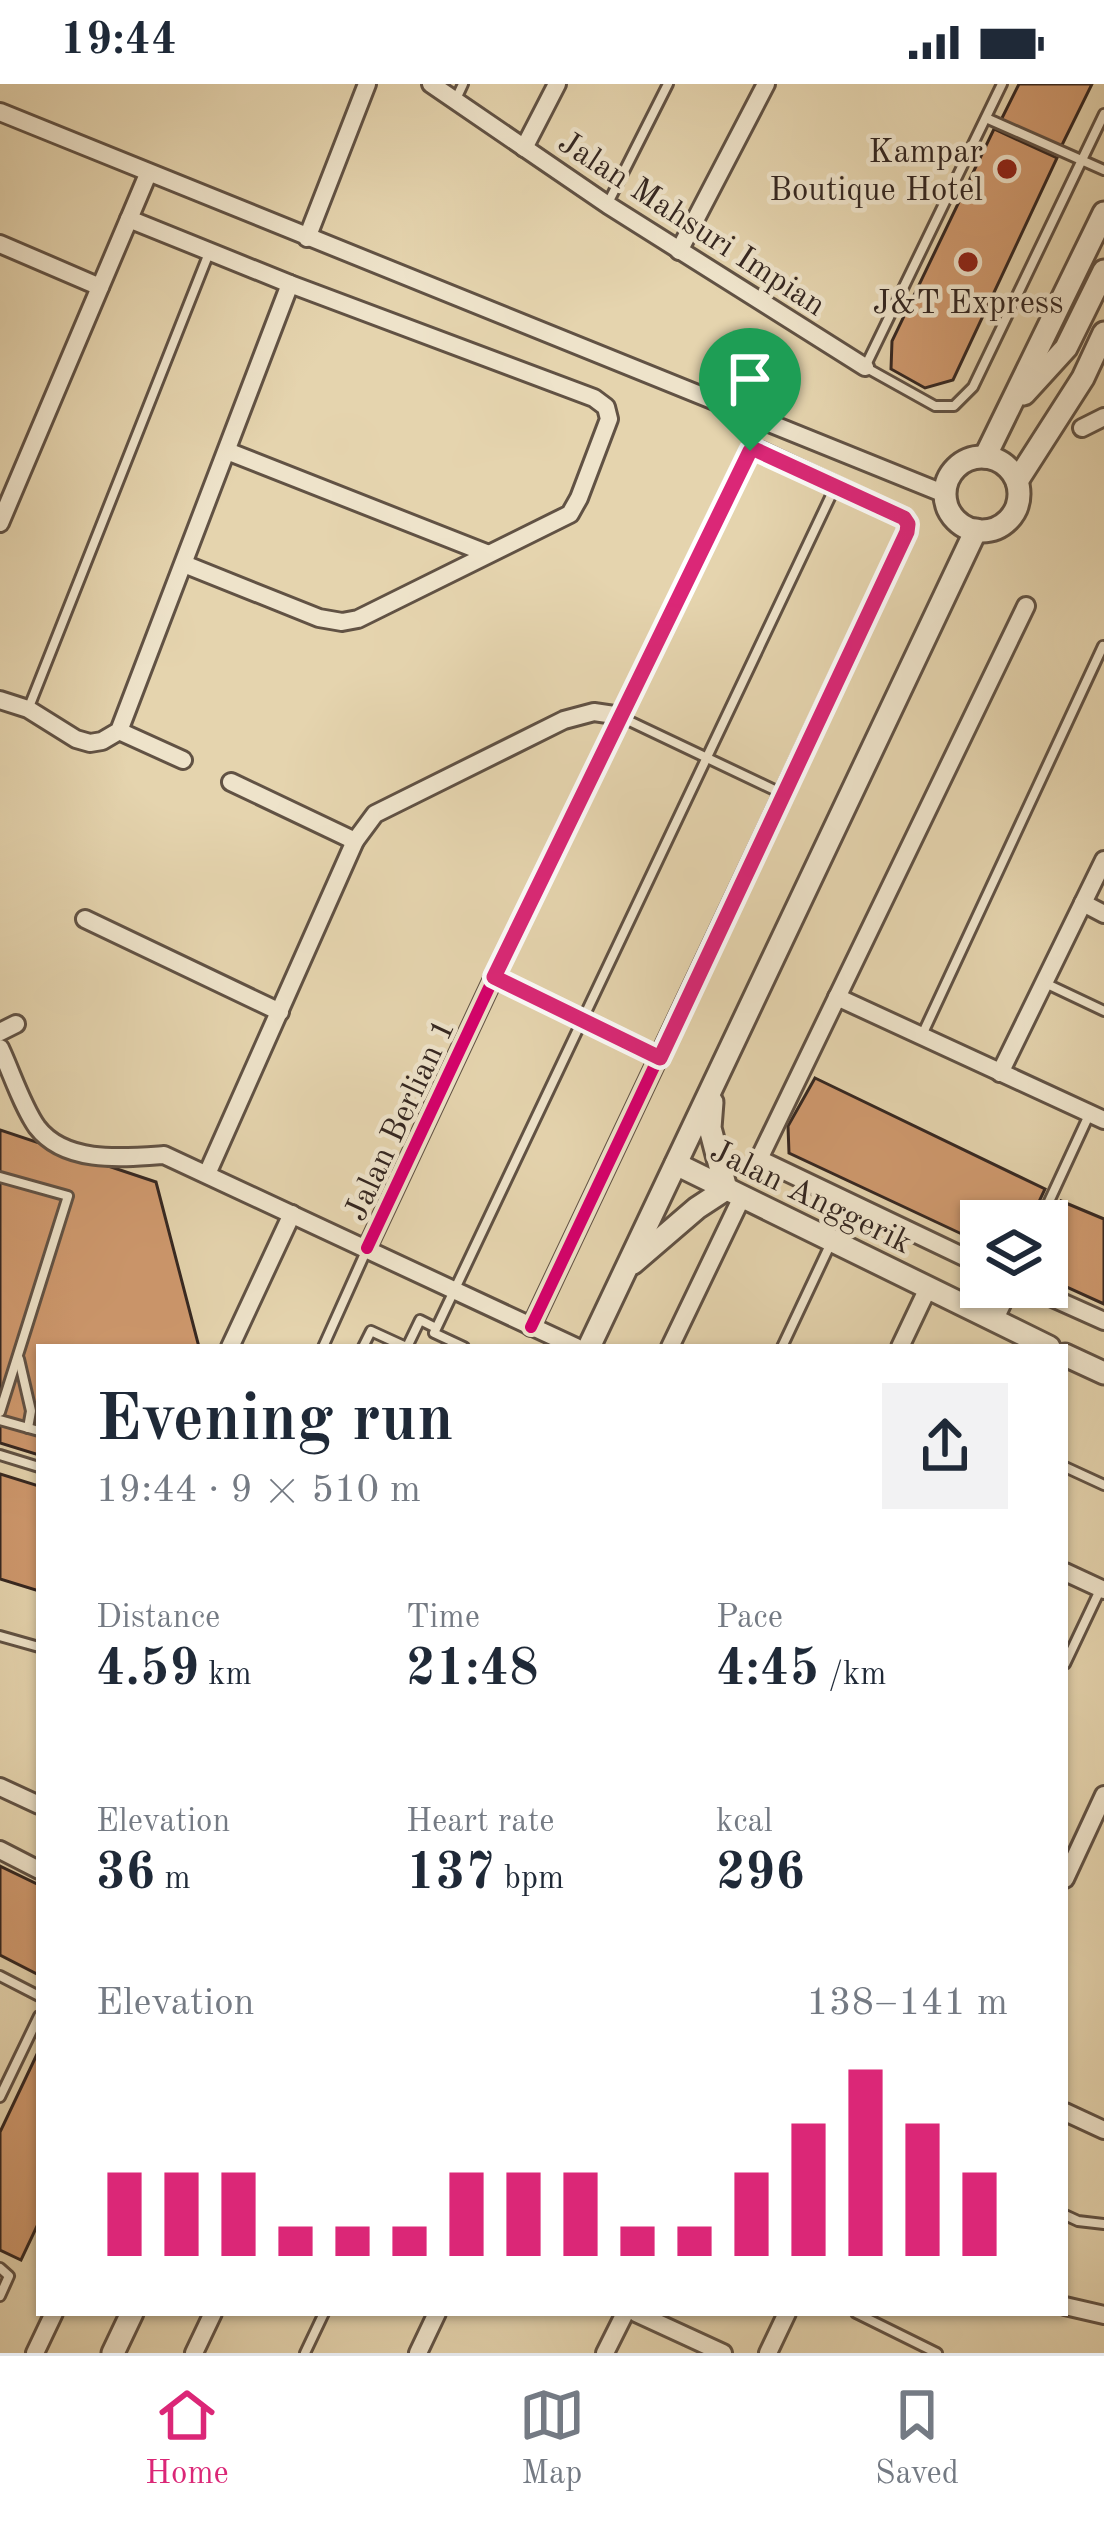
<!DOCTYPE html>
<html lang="en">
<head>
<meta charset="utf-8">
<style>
  :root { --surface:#fff; --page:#f2f2f3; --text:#1f2937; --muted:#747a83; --line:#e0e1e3; --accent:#db2777 }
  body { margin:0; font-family:"Old Standard TT",serif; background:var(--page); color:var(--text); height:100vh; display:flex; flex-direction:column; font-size:45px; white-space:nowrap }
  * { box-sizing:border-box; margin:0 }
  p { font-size:39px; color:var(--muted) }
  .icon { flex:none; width:66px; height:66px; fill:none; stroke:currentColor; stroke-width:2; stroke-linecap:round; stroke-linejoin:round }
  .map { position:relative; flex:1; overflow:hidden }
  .details { position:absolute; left:36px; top:1260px; width:1032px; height:972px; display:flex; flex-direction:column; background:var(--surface); border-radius:0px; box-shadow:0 3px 9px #0004 }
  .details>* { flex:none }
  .fabs { position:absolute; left:960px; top:1116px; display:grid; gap:24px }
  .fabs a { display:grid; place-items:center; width:108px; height:108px; border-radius:0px; background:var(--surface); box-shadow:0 3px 9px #0004; font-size:60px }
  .pin { position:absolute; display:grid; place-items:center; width:102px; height:102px; color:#fff; margin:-123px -51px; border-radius:50% 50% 50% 0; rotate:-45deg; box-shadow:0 0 12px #0007 }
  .pin .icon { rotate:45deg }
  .round { display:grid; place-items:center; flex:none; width:126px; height:126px; border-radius:0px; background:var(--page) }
  .head { display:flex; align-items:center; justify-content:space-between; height:204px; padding:0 60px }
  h1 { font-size:66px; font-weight:600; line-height:90px }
  .metrics { display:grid; grid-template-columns:repeat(3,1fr); gap:18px; height:204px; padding:12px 60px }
  .metrics div { display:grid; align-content:center }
  .metrics b { font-size:51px; font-weight:600 }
  .metrics small { font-size:33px; font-weight:400 }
  .metrics p { font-size:33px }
  .chart { height:336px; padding:24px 60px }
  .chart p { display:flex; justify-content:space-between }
  .chart svg { width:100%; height:216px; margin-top:12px; stroke:var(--accent); stroke-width:6 }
  .status { display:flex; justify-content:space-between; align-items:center; height:84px; padding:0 60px; background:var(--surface); direction:ltr }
  .status svg { height:33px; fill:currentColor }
  .tabs { display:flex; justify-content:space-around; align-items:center; height:168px; border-top:3px solid var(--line); background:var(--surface); font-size:33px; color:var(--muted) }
  .tabs a { display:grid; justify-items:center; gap:6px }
  .tabs .active { color:var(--accent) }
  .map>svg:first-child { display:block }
  .building { fill:#cf996e; stroke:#352721; stroke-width:3 }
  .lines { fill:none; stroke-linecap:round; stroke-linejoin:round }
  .service-casing { stroke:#615244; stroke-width:14 }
  .minor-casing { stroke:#615244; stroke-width:22 }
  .tertiary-casing { stroke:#615244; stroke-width:27 }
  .service { stroke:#eee3ca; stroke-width:8 }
  .minor { stroke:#eee3ca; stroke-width:16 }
  .tertiary { stroke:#eee3ca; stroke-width:21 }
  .cycleway-casing { stroke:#eee3ca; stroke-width:20 }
  .cycleway { stroke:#d6006c; stroke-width:12 }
  .route-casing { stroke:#fff; stroke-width:24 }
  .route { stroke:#db2777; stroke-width:15 }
  .poi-dot { fill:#8f2418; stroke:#eee3ca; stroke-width:4.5 }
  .labels { text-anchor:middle; stroke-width:9; stroke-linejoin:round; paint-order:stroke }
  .poi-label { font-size:33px; fill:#352721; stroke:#eee3ca; text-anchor:end }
  .street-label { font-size:33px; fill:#352721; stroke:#eee3ca }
</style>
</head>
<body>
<div class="status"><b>19:44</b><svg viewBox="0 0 49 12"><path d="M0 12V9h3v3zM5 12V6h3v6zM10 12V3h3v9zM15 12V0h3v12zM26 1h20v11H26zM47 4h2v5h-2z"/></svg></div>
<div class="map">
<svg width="1104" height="2269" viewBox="0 0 1104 2269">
  <rect width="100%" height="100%" fill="#e5d4ae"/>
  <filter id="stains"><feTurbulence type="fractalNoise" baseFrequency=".00167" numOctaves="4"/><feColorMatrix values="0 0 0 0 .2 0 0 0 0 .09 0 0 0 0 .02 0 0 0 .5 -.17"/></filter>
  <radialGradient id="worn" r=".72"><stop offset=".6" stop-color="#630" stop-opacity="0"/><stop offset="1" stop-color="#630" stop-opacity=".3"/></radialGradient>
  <g class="building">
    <polygon points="1019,0 1092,0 1061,63 1001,36"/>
    <polygon points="994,45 1057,74 953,296 925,304 891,285 892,257"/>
    <polygon points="815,994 1045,1105 1030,1137 981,1137 981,1159 789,1069 788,1042"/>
    <polygon points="0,1046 156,1098 199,1263 39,1263 39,1371 0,1359"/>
    <polygon points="1061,1117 1104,1135 1104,1220 1047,1194 1047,1148"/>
    <polygon points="0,1390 39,1402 39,1507 0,1495"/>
    <polygon points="0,1782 39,1801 39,1891 0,1871"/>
    <polygon points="39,1966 39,2138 21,2176 0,2166 0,2048"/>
  </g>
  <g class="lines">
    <g class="service-casing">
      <g id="service">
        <polyline points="1002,0 865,283 935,322 954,322 973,303 1104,30"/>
        <polyline points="456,15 463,0"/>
        <polyline points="986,34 1104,86"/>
        <polyline points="608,119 668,0"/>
        <polyline points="29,623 209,169"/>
        <polyline points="623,634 783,710"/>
        <polyline points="494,893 659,973"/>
        <polyline points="1045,899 1104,927"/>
        <polyline points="922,951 1103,562"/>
        <polyline points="0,1093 68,1112 0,1328"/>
        <polyline points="1040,1137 1089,1031"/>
        <polyline points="323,1263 367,1165"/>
        <polyline points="363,1263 371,1247 406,1263"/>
        <polyline points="407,1263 420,1236 436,1244"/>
        <polyline points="464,1263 434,1249 835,403"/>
        <polyline points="782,1263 830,1161"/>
        <polyline points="19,1275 31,1327 28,1344"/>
        <polyline points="0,1336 39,1347"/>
        <polyline points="0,1371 39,1383"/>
        <polyline points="1065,1383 1104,1401"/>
        <polyline points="0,1552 39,1563"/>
        <polyline points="1065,1580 1100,1506"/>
        <polyline points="0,1892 39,1912"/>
        <polyline points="0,2013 39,1932"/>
        <polyline points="1065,2131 1078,2137 1104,2140"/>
        <polyline points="0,2184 9,2192 0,2212"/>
        <polyline points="856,2229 937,2269"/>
        <polyline points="305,2269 324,2229"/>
      </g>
    </g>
    <g class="minor-casing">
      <g id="minor">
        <polyline points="431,0 608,121 865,283"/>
        <polyline points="0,28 945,410"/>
        <polyline points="524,64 557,0"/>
        <polyline points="129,135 148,90"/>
        <polyline points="307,154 367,0"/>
        <polyline points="0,160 100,203"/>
        <polyline points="679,167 766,0"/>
        <polyline points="1082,344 1104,333"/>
        <polyline points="227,367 486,469"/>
        <polyline points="0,439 129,135 290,200 594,314 606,323 609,335 579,414 570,430 358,535 342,538 319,534 184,480"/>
        <polyline points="0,616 28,625 76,655 90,659 102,657 119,647 290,200"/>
        <polyline points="119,647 183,676"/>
        <polyline points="231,698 355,757"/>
        <polyline points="1083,819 1104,830"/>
        <polyline points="85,835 280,928"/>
        <polyline points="837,913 1104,1036"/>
        <polyline points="0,948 16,940"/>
        <path d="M0,964C11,987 22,1022 37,1043C65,1080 123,1074 164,1071L576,1263"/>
        <polyline points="1000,989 1104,776"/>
        <polyline points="207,1090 355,757 375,730 564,636 594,628 621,632"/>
        <polyline points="367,1164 494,893 750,366 761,367 904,434 908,441 907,448 531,1243"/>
        <polyline points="981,1181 759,1075 1026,522"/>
        <polyline points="1028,1203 1104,1237"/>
        <polyline points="994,1237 1010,1203"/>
        <polyline points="230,1263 292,1130"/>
        <polyline points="670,1263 742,1113"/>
        <polyline points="900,1263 928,1204"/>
        <polyline points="1065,1488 1104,1506"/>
        <polyline points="0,1703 39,1721"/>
        <polyline points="0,1766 39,1786"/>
        <polyline points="1065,1795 1104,1711"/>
        <polyline points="1065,2028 1104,2046"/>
        <polyline points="1065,2222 1104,2231"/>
        <polyline points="636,2229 723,2269"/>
        <polyline points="35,2269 54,2229"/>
        <polyline points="194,2269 213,2229"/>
        <polyline points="418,2269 437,2229"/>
        <polyline points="605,2269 625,2229"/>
        <polyline points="768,2269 787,2229"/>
      </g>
    </g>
    <g class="tertiary-casing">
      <g id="tertiary">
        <polyline points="1024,310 1066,264 1104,187"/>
        <polyline points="985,373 1104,129"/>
        <circle cx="982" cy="410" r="37"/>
        <polyline points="1017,397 1083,294 1104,249"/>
        <polyline points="712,1018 710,1044 726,1105"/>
        <polyline points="676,1080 1049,1263"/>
        <polyline points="633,1179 697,1124 726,1105"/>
        <polyline points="589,1263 976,446"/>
        <polyline points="1065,1271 1104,1289"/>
        <polyline points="113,2269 132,2229"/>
      </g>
    </g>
    <use href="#service" class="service"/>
    <use href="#minor" class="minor"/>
    <use href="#tertiary" class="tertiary"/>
    <g class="cycleway-casing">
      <polyline id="cycleway" points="367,1164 494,893 750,366 761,367 904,434 908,441 907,448 531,1243"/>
    </g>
    <use href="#cycleway" class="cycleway"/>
  </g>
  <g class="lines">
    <g class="route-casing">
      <polygon id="route" points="754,365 904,434 908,440 907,448 660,974 494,893 750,367"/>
    </g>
    <use href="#route" class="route"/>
  </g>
  <g class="poi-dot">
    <circle cx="1007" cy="85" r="12"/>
    <circle cx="968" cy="178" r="12"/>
  </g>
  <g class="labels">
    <g class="poi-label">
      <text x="983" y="78">Kampar<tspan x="983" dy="38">Boutique Hotel</tspan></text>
      <text x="968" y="229" text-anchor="middle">J&amp;T Express</text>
    </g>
    <g class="street-label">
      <text transform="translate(693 138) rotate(33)" y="12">Jalan Mahsuri Impian</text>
      <text transform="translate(398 1035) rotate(-65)" y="12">Jalan Berlian 1</text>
      <text transform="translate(812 1111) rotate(26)" y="12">Jalan Anggerik</text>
    </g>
  </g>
  <rect width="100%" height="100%" filter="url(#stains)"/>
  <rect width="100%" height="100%" fill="url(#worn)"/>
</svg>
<div class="fabs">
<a><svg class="icon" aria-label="layers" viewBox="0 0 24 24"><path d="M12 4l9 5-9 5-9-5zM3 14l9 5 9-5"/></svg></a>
</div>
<div class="pin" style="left:750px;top:367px;background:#1e9e55"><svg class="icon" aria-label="arrive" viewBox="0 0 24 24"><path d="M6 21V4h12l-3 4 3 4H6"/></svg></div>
<section class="details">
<div class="head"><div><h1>Evening run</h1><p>19:44 · 9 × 510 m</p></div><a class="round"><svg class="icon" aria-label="share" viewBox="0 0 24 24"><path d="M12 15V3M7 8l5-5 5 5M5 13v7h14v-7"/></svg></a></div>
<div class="metrics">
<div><p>Distance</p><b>4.59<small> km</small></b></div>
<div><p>Time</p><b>21:48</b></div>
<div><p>Pace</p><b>4:45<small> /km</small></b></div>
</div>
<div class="metrics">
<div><p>Elevation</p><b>36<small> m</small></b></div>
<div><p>Heart rate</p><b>137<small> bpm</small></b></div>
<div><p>kcal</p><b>296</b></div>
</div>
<div class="chart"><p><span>Elevation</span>138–141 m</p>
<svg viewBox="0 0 160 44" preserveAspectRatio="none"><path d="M5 44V27M15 44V27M25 44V27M35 44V38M45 44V38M55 44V38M65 44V27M75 44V27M85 44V27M95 44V38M105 44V38M115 44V27M125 44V17M135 44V6M145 44V17M155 44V27"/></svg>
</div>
</section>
</div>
<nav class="tabs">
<a class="active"><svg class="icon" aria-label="home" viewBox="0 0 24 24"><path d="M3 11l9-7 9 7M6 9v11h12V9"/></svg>Home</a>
<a><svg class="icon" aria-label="map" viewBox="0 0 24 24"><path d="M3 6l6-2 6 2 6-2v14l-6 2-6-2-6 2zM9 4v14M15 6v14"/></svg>Map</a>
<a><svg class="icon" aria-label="saved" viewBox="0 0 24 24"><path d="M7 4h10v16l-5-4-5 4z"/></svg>Saved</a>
</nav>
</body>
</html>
